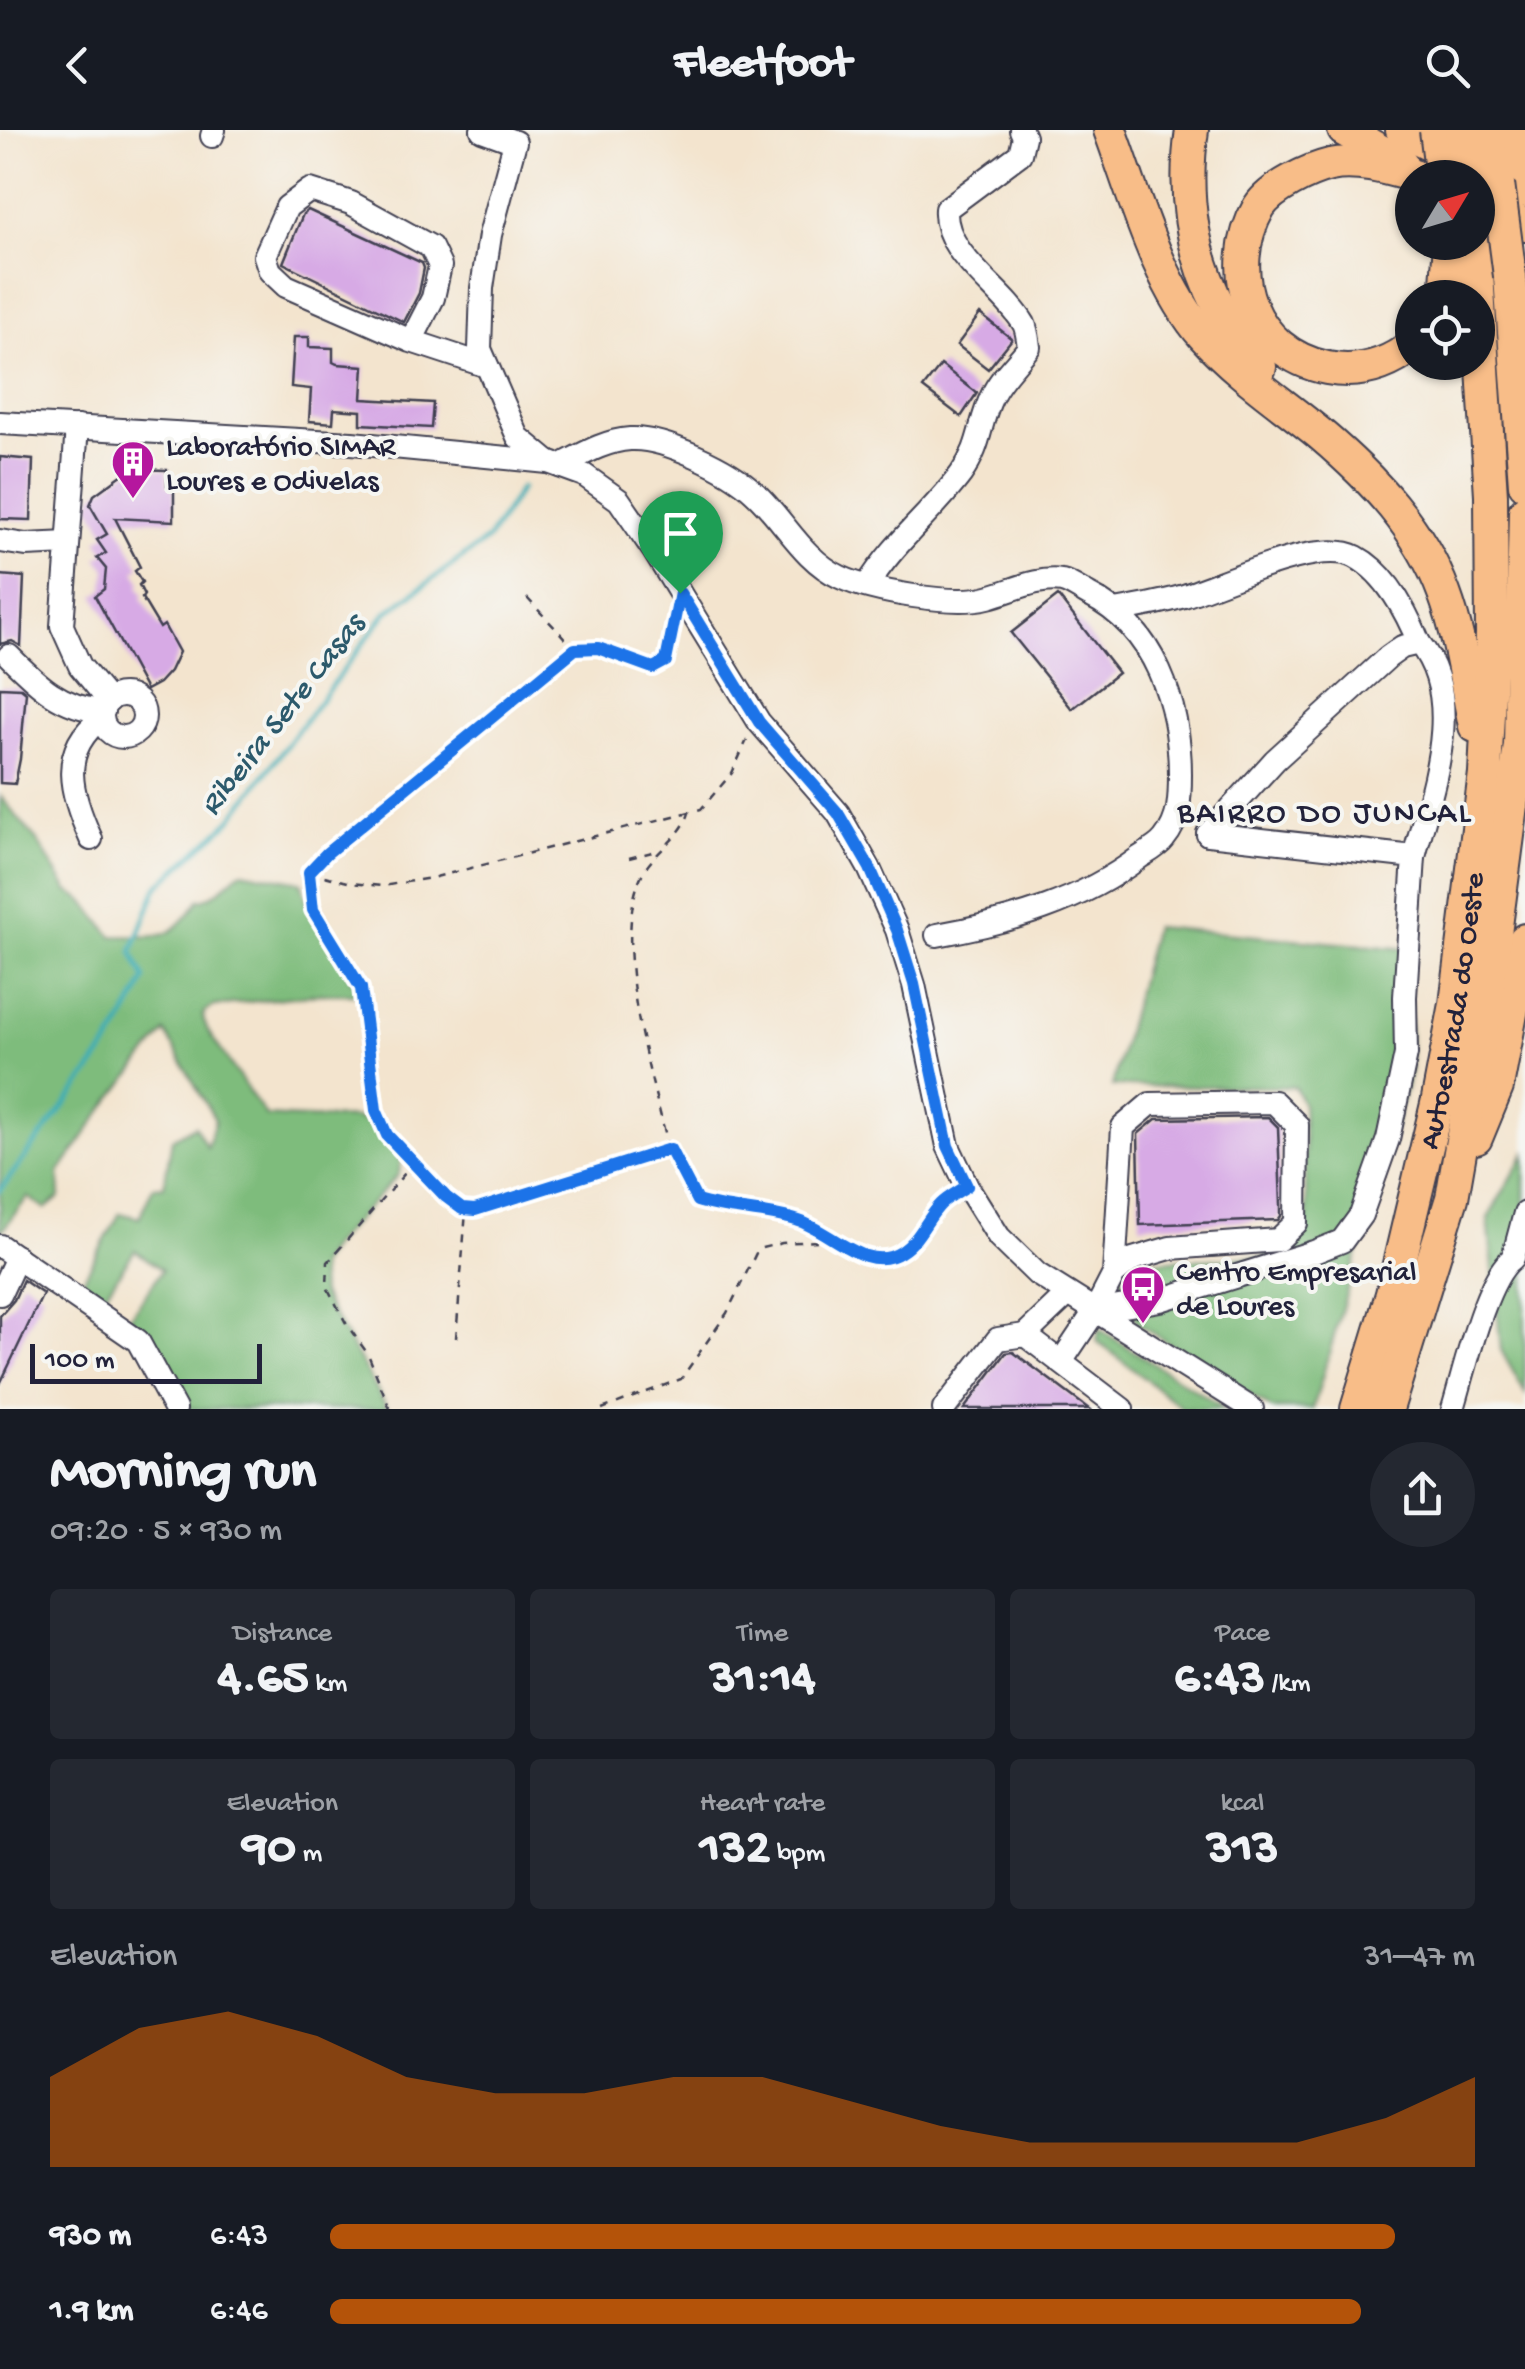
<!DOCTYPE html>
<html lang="en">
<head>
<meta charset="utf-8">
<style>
  :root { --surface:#171b24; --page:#242831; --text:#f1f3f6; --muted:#9ea1a6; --accent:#b45309 }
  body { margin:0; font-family:"Gochi Hand",sans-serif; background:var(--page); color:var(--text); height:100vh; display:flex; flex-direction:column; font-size:38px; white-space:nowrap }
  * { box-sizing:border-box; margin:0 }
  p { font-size:32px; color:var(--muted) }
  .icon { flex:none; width:55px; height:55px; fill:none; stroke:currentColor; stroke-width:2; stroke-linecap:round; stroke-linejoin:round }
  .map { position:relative; height:1279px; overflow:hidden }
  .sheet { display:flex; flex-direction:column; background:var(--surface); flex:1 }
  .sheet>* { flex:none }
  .needle { width:65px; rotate:52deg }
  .fabs { position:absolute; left:1395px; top:30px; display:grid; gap:20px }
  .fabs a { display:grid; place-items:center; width:100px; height:100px; border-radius:50%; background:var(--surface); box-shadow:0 2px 8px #0004; font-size:50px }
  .scale { position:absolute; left:30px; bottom:25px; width:232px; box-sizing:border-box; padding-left:10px; border:5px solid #22223b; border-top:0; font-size:28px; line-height:35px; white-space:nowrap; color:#22223b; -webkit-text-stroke:8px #f6f6f2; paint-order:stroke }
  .pin { position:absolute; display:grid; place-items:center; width:85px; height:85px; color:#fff; margin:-102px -42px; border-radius:50% 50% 50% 0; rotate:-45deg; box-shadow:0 0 10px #0007 }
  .pin .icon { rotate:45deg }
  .round { display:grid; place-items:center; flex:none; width:105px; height:105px; border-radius:52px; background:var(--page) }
  .summary { display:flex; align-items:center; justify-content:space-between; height:170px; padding:0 50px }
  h1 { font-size:55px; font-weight:800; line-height:75px }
  .figures { display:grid; grid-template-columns:repeat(3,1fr); gap:15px; height:170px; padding:10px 50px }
  .figures div { display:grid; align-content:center; border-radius:10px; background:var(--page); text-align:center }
  .figures b { font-size:50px; font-weight:800 }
  .figures small { font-size:28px; font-weight:400 }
  .figures p { font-size:28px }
  .chart { height:280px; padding:20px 50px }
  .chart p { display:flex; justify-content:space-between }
  .chart svg { width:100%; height:180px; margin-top:10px; fill:var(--accent); opacity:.7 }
  ul { padding:0 50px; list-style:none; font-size:32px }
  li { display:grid; grid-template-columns:160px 120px 1fr; align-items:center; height:75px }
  li i { height:25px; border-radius:12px; background:var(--accent) }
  header { display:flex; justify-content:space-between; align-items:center; height:130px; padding:0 50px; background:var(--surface); font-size:45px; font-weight:800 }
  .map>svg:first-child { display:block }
  .forest { fill:#7ebc7c; stroke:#506f5c; stroke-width:2.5 }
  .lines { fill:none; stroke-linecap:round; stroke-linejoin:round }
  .stream { stroke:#3cadb5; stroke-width:5 }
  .building { fill:#d7aae5 }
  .minor-casing { stroke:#413f51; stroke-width:26 }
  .highway-casing { stroke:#413f51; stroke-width:36 }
  .path { stroke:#413f51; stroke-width:2.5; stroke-dasharray:8 8; stroke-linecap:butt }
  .minor { stroke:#fff; stroke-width:22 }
  .highway { stroke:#f8bd88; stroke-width:32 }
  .highway-bridge-casing { stroke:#413f51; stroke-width:36; stroke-linecap:butt }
  .highway-bridge { stroke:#f8bd88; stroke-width:32 }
  .route-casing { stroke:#fff; stroke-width:20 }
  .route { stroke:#1a73e8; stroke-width:12 }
  .labels { text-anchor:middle; stroke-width:8; stroke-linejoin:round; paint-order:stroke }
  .poi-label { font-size:30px; fill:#22223b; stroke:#f6f6f2; text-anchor:start }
  .street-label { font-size:30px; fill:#22223b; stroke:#f6f6f2 }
  .water-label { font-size:32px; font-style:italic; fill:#2c5a6c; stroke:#f6f6f2 }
  .neighbourhood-label { font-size:32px; letter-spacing:2.5px; fill:#22223b; stroke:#f6f6f2 }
</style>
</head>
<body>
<header><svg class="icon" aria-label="back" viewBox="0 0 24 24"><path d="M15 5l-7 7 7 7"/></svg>Fleetfoot<svg class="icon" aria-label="search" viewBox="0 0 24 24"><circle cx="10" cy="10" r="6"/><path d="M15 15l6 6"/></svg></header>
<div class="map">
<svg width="1525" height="1279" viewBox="0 0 1525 1279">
  <rect width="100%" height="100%" fill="#f6f6f2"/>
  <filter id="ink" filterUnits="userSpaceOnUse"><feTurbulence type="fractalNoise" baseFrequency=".01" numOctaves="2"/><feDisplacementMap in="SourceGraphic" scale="20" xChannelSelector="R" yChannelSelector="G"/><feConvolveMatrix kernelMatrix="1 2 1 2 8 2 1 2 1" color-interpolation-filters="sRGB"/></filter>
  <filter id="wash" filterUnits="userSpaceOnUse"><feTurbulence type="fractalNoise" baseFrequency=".0048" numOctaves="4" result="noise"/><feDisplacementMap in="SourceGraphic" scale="40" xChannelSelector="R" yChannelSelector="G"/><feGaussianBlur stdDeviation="2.25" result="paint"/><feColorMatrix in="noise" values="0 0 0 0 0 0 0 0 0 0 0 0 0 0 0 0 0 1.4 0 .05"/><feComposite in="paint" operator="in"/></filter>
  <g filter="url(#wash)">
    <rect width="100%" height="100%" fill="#f3e4ce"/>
    <g class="forest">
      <path d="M0,666L38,712L68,761L83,770L112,806C161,806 169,814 199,770C215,769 228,750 242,741L301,752L312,786L360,864H318L215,876L205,881L203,888L209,903L266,986C284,987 304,989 323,988C362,987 364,984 392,1016C401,1026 403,1032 398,1045L332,1116L319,1135L321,1164L388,1279H189L146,1208L128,1190L162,1140L135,1120L99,1173L80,1155L120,1083L139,1088L153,1057L164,1056L172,1009L195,996L207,1017L215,990L165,902L102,981L59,1043L60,1067L45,1079L28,1067L0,1103Z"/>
      <polygon points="1154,797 1406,819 1411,939 1313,1279 1272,1279 1137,1193 1121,1148 1143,1131 1264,1127 1307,1090 1303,975 1295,957 1112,956"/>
      <polygon points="1525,1024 1525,1263 1501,1220 1488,1088"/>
      <polygon points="1099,1199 1216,1273 1225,1279 1183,1279 1097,1211"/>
    </g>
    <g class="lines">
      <path class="stream" d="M0,1061C49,992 111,926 145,849L132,822L157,757L229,692L386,483L488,409L521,358"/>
    </g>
    <g id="blocks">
      <g class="building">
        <polygon points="308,80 422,133 424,138 419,163 404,192 283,133 303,84"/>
        <polygon points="980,184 1012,209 988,239 957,215"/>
        <polygon points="294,207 309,207 309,217 333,218 333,232 337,234 364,236 362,269 433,273 431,298 361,294 361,281 334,279 333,293 309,291 311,259 291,257"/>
        <polygon points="941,235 977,263 961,287 923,258"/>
        <polygon points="0,327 33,330 31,390 0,389"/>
        <polygon points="130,339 167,340 167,356 174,359 174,391 115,388 140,437 135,441 142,452 139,455 144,465 142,468 160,498 164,495 179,522 170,541 159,553 146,560 95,466 104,459 106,439 97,428 106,423 97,410 107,404 90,375 94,365"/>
        <polygon points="0,445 24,447 21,516 12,511 0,514"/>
        <polygon points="1058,466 1118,543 1072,579 1011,503"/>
        <polygon points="0,557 21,558 26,562 20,629 15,654 0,653"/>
        <polygon points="1268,987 1278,997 1281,1075 1281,1086 1278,1090 1140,1095 1138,1004 1156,989"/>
        <polygon points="23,1150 43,1164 0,1254 0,1186 14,1170"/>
        <polygon points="1013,1222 1089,1279 964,1279 1006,1223"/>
      </g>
    </g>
  </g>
  <g filter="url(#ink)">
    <use href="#blocks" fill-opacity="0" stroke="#413f51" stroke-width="2.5"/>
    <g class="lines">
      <g class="minor-casing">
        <g id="minor">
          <polyline points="482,0 515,12 490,105 482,158 480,219 518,307 548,332"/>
          <polyline points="212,6 214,0"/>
          <polyline points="411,211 433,168 440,136 431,117 351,73 310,60 287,77 265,126 270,141 286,156 411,211 487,236"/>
          <polyline points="0,293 352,313 548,332 584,345 619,370 654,421 759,592 838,683 869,738 897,800 914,855 948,1016 967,1056 999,1107 1037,1144 1252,1279"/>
          <polyline points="77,297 62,496 80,536 109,571"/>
          <path d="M560,336C583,324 604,311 630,309C664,307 730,339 754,362C784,389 802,429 840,447C872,462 954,476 988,467C1012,461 1037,447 1062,451C1071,453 1081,461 1089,465C1155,498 1180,575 1180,644C1180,667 1180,690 1164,709C1159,716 1148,722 1140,727C1081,772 1010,792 937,805"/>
          <polyline points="0,411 26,415 68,413"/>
          <path d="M867,456C893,413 932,383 961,344C982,314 978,295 992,266C1000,248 1017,233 1029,217C1028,210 1027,200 1024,194C1002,157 943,125 946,79L1020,24L1024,7L1021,0"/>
          <path d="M1115,481C1138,477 1161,473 1184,466C1222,454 1319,407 1356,427C1386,443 1407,483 1419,513"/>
          <path d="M9,526C37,554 61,578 103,581"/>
          <circle cx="123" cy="586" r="21"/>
          <path d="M1208,704L1275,630L1388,527L1402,517L1419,513C1467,572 1430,662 1414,727"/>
          <path d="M91,709C71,665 57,621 102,588"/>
          <polyline points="0,1116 138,1211 175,1279"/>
          <polyline points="0,1164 17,1127"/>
          <polyline points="1095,1181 1160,1170 1314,1122 1342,1111 1361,1085 1388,1009 1406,924 1405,867 1414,727 1208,704"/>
          <polyline points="1025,1205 1068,1164"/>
          <polyline points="1061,1232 1095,1181 1114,1144 1133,1129 1170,1118 1278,1110 1296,1093 1297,995 1274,972 1150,974 1123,997 1114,1144"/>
          <polyline points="944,1279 998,1209 1025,1205 1122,1279"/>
          <path d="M1453,1279C1464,1243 1485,1148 1513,1128L1525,1083"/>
        </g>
      </g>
      <g class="highway-casing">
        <g id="highway">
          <path d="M1110,0C1134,65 1158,154 1204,206C1238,244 1281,272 1320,304C1372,348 1420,398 1444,463C1460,506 1466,552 1475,596"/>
          <path d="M1192,0C1179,89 1201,168 1260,237"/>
          <polyline points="1344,0 1401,33"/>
          <polyline points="1402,0 1525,61"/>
          <polyline points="1478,73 1525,95"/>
          <polyline points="1510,146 1525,354"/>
          <polyline points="1446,168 1450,112"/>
          <path d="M1412,216C1387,236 1359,244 1327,238C1252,223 1222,142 1259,77C1271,58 1309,40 1330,35C1360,29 1392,40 1421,48"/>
          <polyline points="1476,1008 1497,957 1525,810"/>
          <path id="s1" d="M1357,1279L1392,1164L1437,974L1456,874L1485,643L1492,504L1491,365L1475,112"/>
          <polyline points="1387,1279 1452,1068 1485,879 1520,615 1525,382"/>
        </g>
      </g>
      <g class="path">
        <polyline points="527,468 574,518"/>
        <path d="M674,494L666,531L653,538L599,519H575L327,723L309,742L313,780L361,858L375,980L387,1005L446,1067L462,1079L475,1081L670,1019L697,1071L724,1079L752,1080L801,1091L867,1128C917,1131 918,1090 951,1067"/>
        <polyline points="629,728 660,720"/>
        <polyline points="309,742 351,753 382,756 432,748 701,679 732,643 747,610"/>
        <path d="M669,1018C651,947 613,821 639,751C649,724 681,710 689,683"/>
        <polyline points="456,1208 466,1081"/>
        <polyline points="390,1279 368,1224 347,1195 327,1157 328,1132 412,1035"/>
        <polyline points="602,1279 681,1249 727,1183 758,1119 782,1113 834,1110"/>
      </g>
      <use href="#minor" class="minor"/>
      <use href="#highway" class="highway"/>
      <g class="highway-bridge-casing">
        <g id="highway-bridge">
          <polyline points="1436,0 1442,48"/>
          <polyline points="1461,0 1467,48"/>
          <polyline points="1491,0 1510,146"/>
          <polyline points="1519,0 1525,40"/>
        </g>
      </g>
      <use href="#highway-bridge" class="highway-bridge"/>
    </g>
  </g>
  <g class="lines" filter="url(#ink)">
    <g class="route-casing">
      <path id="route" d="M680,463L759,592L838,683L870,738L897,800L914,854L948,1016L967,1056C958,1062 948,1067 941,1074C927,1088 919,1111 901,1122C866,1145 829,1099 796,1090C763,1080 730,1081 697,1071L670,1019L475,1080L462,1079L446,1067L387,1005L376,980L361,858L313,780L309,742L327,723L575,519L598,518L653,538L666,531Z"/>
    </g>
    <use href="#route" class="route"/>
  </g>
  <defs>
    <g id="building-pin" transform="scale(2.25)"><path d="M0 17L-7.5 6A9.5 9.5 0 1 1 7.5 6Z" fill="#b5179e" stroke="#f6f6f2"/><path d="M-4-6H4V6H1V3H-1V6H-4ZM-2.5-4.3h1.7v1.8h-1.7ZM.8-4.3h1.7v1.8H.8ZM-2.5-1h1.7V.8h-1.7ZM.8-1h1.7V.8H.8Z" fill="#fff"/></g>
    <g id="bus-pin" transform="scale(2.25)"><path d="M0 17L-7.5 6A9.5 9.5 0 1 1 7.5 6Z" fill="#b5179e" stroke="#f6f6f2"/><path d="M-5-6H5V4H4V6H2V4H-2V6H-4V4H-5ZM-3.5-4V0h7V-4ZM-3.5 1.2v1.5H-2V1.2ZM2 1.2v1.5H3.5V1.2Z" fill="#fff"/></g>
  </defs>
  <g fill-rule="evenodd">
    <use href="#building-pin" x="133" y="332"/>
    <use href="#bus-pin" x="1143" y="1157"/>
  </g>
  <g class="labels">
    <g class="poi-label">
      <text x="166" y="325">Laboratório SIMAR<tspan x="166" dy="34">Loures e Odivelas</tspan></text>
      <text x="1176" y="1150">Centro Empresarial<tspan x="1176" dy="34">de Loures</tspan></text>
    </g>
    <g class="street-label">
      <text dy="10" stroke="none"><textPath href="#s1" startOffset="410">Autoestrada do Oeste</textPath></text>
    </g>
    <g class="water-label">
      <text transform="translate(280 583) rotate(-52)" y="11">Ribeira Sete Casas</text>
    </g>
    <g class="neighbourhood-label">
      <text x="1325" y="691">BAIRRO DO JUNCAL</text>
    </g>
  </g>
</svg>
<div class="fabs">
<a><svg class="needle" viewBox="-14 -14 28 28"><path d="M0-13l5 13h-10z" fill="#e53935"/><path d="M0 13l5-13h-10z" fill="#9ea1a6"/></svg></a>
<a><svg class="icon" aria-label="locate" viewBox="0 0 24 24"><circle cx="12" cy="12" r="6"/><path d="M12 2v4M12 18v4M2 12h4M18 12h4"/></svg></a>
</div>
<div class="scale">100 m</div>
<div class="pin" style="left:680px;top:463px;background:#1e9e55"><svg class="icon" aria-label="arrive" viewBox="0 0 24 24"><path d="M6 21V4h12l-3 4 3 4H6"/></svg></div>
</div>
<section class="sheet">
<div class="summary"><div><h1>Morning run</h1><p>09:20 · 5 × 930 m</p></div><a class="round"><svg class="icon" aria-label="share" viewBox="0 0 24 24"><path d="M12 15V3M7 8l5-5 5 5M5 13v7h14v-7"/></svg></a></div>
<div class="figures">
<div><p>Distance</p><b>4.65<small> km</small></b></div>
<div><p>Time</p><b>31:14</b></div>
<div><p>Pace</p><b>6:43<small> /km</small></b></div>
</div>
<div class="figures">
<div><p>Elevation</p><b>90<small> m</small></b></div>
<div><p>Heart rate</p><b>132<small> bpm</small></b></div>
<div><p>kcal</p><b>313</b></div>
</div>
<div class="chart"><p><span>Elevation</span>31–47 m</p>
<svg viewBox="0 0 160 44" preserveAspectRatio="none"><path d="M0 44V22L10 10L20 6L30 12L40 22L50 26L60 26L70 22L80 22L90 28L100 34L110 38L120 38L130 38L140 38L150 32L160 22V44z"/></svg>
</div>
<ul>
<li><b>930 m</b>6:43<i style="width:93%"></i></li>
<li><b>1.9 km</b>6:46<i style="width:90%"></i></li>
</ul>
</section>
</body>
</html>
